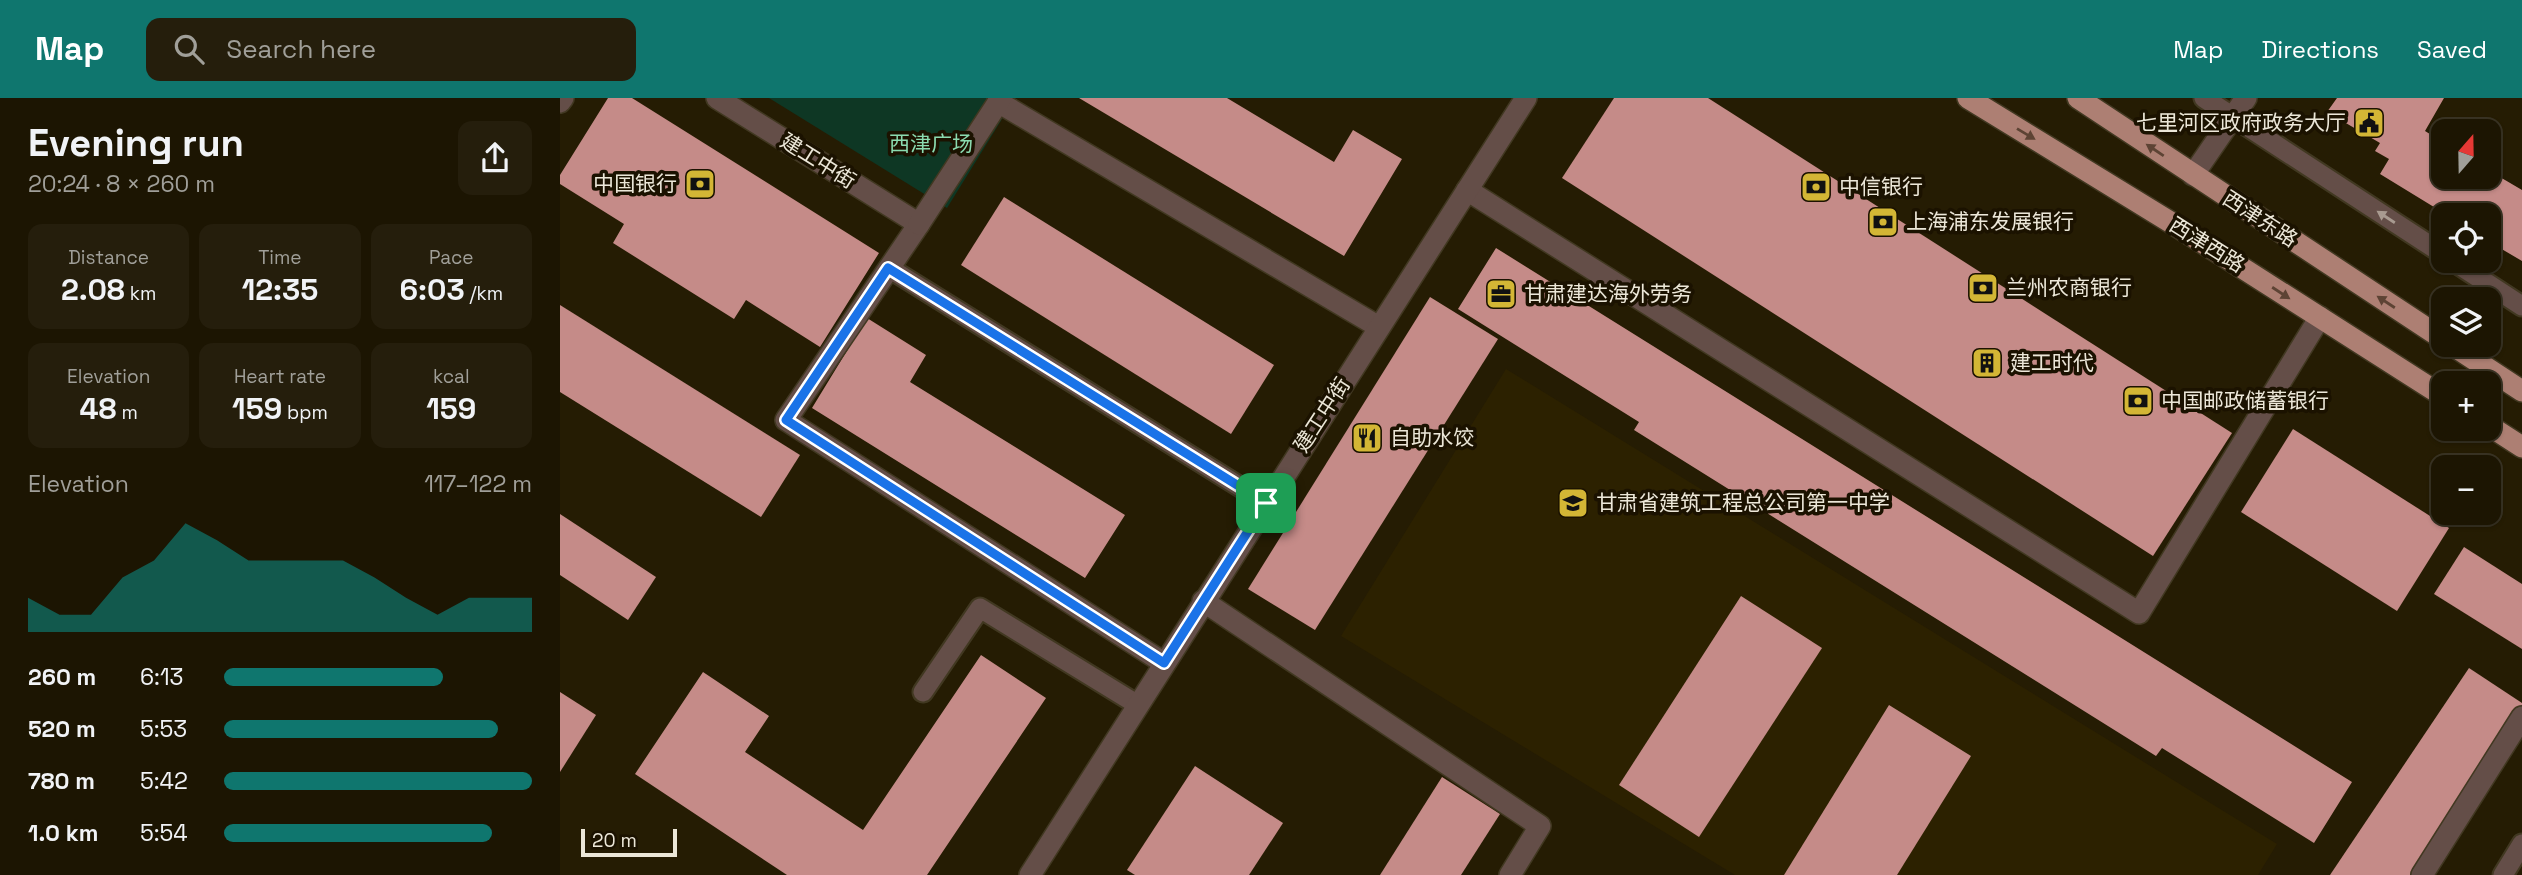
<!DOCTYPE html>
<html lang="en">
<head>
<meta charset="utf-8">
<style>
  :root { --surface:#1c1502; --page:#251e0c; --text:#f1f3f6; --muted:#a09f99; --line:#3a3424; --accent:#0f766e }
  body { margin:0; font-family:"Space Grotesk","Noto Sans SC",sans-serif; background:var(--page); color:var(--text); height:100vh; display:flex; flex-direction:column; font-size:26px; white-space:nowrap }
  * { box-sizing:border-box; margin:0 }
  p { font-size:23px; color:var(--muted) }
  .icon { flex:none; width:38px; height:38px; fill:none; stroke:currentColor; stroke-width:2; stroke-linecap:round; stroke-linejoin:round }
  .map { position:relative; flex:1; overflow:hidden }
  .details { display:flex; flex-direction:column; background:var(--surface); width:560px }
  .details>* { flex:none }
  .needle { width:46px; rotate:20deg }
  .fabs { position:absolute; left:1871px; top:21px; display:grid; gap:14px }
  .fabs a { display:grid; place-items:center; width:70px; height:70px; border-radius:14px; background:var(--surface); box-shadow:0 2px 5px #0004,0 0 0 2px var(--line); font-size:35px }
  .scale { position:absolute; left:21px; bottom:18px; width:96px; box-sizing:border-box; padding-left:7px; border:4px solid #ece7d8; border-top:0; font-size:19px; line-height:24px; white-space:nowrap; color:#ece7d8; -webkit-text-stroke:5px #1b1200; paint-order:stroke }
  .pin { position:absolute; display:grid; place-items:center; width:60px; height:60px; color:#fff; margin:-30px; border-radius:14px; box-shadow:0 4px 10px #0006 }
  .round { display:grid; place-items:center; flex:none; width:74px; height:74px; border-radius:14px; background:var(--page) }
  .head { display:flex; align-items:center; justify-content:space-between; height:119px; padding:0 28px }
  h1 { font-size:38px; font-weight:700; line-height:52px }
  .figures { display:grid; grid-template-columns:repeat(3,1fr); gap:10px; height:119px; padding:7px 28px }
  .figures div { display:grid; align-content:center; border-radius:14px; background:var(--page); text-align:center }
  .figures b { font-size:30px; font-weight:700 }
  .figures small { font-size:19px; font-weight:400 }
  .figures p { font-size:19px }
  .chart { height:196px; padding:14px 28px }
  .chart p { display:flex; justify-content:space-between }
  .chart svg { width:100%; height:126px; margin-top:7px; fill:var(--accent); opacity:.7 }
  ul { padding:0 28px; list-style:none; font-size:23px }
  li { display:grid; grid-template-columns:112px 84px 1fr; align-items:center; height:52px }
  li i { height:18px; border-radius:9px; background:var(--accent) }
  header { display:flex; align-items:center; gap:42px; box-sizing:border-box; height:98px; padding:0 35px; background:var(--accent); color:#fff }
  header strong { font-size:33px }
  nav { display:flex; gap:38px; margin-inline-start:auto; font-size:24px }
  .search { width:490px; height:63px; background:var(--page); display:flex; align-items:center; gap:18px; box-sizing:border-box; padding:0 24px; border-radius:14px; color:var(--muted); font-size:26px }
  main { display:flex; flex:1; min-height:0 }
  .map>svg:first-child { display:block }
  .built { fill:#2c2100 }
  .green { fill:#0e3724 }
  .building { fill:#c58b88 }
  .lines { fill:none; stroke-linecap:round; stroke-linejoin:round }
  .lane-casing { stroke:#413821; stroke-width:23 }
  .street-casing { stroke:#413821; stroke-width:24 }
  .primary-casing { stroke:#413821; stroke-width:24 }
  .lane { stroke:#644e48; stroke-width:19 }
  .street { stroke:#644e48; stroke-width:21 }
  .primary { stroke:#ad7f73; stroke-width:21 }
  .oneway { fill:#5d4334 }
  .oneway2 { fill:#a89a90 }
  .route-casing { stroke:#fff; stroke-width:14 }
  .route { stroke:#1a73e8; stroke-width:9 }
  .labels { text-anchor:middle; stroke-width:7; stroke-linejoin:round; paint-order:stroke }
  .poi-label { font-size:21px; fill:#ece7d8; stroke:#1b1200; text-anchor:start }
  .park-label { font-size:21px; fill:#8bdbb0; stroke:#1b1200 }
  .street-label { font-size:21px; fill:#ece7d8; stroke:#1b1200 }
</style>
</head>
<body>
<header>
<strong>Map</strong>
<div class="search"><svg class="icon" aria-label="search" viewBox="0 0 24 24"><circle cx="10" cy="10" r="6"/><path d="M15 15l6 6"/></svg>Search here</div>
<nav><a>Map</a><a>Directions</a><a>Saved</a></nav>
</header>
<main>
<section class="details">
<div class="head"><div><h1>Evening run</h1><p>20:24 · 8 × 260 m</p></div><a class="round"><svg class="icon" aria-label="share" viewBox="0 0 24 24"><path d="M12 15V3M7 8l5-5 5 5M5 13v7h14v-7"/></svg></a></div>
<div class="figures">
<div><p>Distance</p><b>2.08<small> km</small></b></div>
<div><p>Time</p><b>12:35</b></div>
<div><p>Pace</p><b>6:03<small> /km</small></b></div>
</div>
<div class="figures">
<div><p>Elevation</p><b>48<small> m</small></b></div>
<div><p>Heart rate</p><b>159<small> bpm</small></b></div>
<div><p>kcal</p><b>159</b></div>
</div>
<div class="chart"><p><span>Elevation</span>117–122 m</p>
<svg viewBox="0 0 160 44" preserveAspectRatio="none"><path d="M0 44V32L10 38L20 38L30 25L40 19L50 6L60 12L70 19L80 19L90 19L100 19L110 25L120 32L130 38L140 32L150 32L160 32V44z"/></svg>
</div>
<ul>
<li><b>260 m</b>6:13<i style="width:71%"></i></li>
<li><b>520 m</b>5:53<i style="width:89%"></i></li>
<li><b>780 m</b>5:42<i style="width:100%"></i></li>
<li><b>1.0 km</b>5:54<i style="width:87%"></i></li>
</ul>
</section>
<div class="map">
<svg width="1962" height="777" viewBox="0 0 1962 777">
  <rect width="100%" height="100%" fill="#251c03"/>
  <polygon class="built" points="946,271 1717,746 1698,777 1175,777 781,538"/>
  <polygon class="green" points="209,0 455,0 387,110"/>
  <g class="building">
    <polygon points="48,0 72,0 319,155 260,249 186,202 174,221 53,145 64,126 0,86 0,77"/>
    <polygon points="519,0 667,0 774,64 793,32 842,61 784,158"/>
    <polygon points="1054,0 1148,0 1672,335 1593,458 1002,80"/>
    <polygon points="1777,0 1884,0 1865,33 1883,44 1883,79 1928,79 1928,72 1962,92 1962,163 1928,143 1928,117 1887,117 1820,76 1829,61 1815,53 1820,45 1767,14"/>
    <polygon points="444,99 714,267 671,336 401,167"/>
    <polygon points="936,150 1792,684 1754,745 1602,650 1596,658 1074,332 1079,324 898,211"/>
    <polygon points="870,199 938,241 755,532 688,491"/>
    <polygon points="0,207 240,357 201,419 0,294"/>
    <polygon points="307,220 366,257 350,284 565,417 525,480 252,310"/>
    <polygon points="1733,331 1889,430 1837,513 1681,414"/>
    <polygon points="0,416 96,479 68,522 0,477"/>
    <polygon points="1904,449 1962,486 1962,551 1874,496"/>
    <polygon points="1181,498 1262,550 1139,739 1059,687"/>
    <polygon points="421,557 486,600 367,777 227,777 75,676 143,574 209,618 185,654 303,732"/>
    <polygon points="1909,570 1962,605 1962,611 1850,777 1770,777"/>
    <polygon points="0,594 36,617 0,674"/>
    <polygon points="1329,607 1411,658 1337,777 1224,777"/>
    <polygon points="635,668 723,725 689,777 575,777 567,772"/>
    <polygon points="882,679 940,716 901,777 820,777"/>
  </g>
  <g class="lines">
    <g class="lane-casing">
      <g id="lane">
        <polyline points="1644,0 1883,156"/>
        <polyline points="1893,163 1962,208"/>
        <polyline points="329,170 706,405"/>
        <polyline points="363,594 420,510 578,607"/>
        <polyline points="1943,777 1962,746"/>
      </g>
    </g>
    <g class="street-casing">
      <g id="street">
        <polyline points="157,0 359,126 226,322 604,565"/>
        <polyline points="0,4 3,0"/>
        <polyline points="438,4 819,229"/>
        <polyline points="1633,77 1686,0"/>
        <polyline points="907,92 1579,515 1760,219"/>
        <polyline points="359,126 441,0"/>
        <polyline points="643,503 980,728 950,777"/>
        <polyline points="470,777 966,0"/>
        <polyline points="1862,777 1962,619"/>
      </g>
    </g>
    <g class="primary-casing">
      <g id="primary">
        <polyline points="1408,0 1615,127 1883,298"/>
        <polyline points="1518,0 1883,241"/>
        <polyline points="1892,247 1962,293"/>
        <polyline points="1928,327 1962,349"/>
      </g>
    </g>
    <use href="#lane" class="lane"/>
    <use href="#street" class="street"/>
    <use href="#primary" class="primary"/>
  </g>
  <defs><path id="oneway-solid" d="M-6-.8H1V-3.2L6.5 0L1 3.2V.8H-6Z" transform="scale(1.75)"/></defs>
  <g class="oneway">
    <use href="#oneway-solid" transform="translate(1466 36) rotate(31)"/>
    <use href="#oneway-solid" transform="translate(1595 52) rotate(-146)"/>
    <use href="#oneway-solid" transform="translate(1721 195) rotate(33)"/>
    <use href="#oneway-solid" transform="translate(1826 204) rotate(-147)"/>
  </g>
  <use class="oneway2" href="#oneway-solid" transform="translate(1826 119) rotate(-147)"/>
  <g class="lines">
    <g class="route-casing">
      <polygon id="route" points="328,170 706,405 604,565 226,322"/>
    </g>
    <use href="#route" class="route"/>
  </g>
  <defs>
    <g id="civic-square" transform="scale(1.575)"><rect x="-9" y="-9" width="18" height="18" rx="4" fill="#d3b635" stroke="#1b1200"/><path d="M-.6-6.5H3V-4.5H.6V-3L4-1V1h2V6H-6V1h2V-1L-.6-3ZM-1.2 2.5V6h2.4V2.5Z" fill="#111"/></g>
    <g id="bank-square" transform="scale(1.575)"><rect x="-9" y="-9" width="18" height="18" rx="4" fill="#d3b635" stroke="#1b1200"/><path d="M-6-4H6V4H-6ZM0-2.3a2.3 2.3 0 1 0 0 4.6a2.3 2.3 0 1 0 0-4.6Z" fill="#111"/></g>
    <g id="office-square" transform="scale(1.575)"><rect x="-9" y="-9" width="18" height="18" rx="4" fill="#d3b635" stroke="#1b1200"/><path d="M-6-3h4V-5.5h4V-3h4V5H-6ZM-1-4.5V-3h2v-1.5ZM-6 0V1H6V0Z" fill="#111"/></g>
    <g id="building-square" transform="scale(1.575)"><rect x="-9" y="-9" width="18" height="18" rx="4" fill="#d3b635" stroke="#1b1200"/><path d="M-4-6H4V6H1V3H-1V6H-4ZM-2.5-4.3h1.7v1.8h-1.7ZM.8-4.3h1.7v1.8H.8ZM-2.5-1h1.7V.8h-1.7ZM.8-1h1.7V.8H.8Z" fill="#111"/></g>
    <g id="restaurant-square" transform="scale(1.575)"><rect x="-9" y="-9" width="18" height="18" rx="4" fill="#d3b635" stroke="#1b1200"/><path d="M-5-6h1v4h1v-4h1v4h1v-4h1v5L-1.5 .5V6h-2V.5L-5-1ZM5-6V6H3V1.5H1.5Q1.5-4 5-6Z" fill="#111"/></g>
    <g id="school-square" transform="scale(1.575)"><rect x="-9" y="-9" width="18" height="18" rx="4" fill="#d3b635" stroke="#1b1200"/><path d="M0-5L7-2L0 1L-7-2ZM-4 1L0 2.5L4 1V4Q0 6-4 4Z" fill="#111"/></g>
  </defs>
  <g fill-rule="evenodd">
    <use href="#civic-square" x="1809" y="25"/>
    <use href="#bank-square" x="140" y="86"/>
    <use href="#bank-square" x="1256" y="89"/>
    <use href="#bank-square" x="1323" y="124"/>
    <use href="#bank-square" x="1423" y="190"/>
    <use href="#office-square" x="941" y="196"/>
    <use href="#building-square" x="1427" y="265"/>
    <use href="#bank-square" x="1578" y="303"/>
    <use href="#restaurant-square" x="807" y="340"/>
    <use href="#school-square" x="1013" y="405"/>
  </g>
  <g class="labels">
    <g class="poi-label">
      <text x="1786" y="32" text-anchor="end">七里河区政府政务大厅</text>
      <text x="117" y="93" text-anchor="end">中国银行</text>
      <text x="1279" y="96">中信银行</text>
      <text x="1346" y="131">上海浦东发展银行</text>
      <text x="1446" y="197">兰州农商银行</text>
      <text x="964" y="203">甘肃建达海外劳务</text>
      <text x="1450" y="272">建工时代</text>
      <text x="1601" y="310">中国邮政储蓄银行</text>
      <text x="830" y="347">自助水饺</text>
      <text x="1036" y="412">甘肃省建筑工程总公司第一中学</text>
    </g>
    <g class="park-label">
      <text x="371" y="53">西津广场</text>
    </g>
    <g class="street-label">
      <text transform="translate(258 63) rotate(32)" y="7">建工中街</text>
      <text transform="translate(1700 121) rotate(33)" y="7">西津东路</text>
      <text transform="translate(1647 147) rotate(32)" y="7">西津西路</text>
      <text transform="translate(762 317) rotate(-57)" y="7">建工中街</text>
    </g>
  </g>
</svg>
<div class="fabs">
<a><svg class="needle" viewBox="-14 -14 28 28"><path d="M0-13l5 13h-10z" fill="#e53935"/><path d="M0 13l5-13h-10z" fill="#a09f99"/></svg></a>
<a><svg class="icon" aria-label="locate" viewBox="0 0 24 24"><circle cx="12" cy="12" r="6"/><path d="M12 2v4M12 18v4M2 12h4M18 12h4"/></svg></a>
<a><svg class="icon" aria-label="layers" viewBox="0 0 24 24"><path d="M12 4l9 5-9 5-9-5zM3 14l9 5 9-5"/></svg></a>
<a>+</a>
<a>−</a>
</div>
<div class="scale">20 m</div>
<div class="pin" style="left:706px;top:405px;background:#1e9e55"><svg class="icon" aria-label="arrive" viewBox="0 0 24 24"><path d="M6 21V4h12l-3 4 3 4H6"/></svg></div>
</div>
</main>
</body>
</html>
